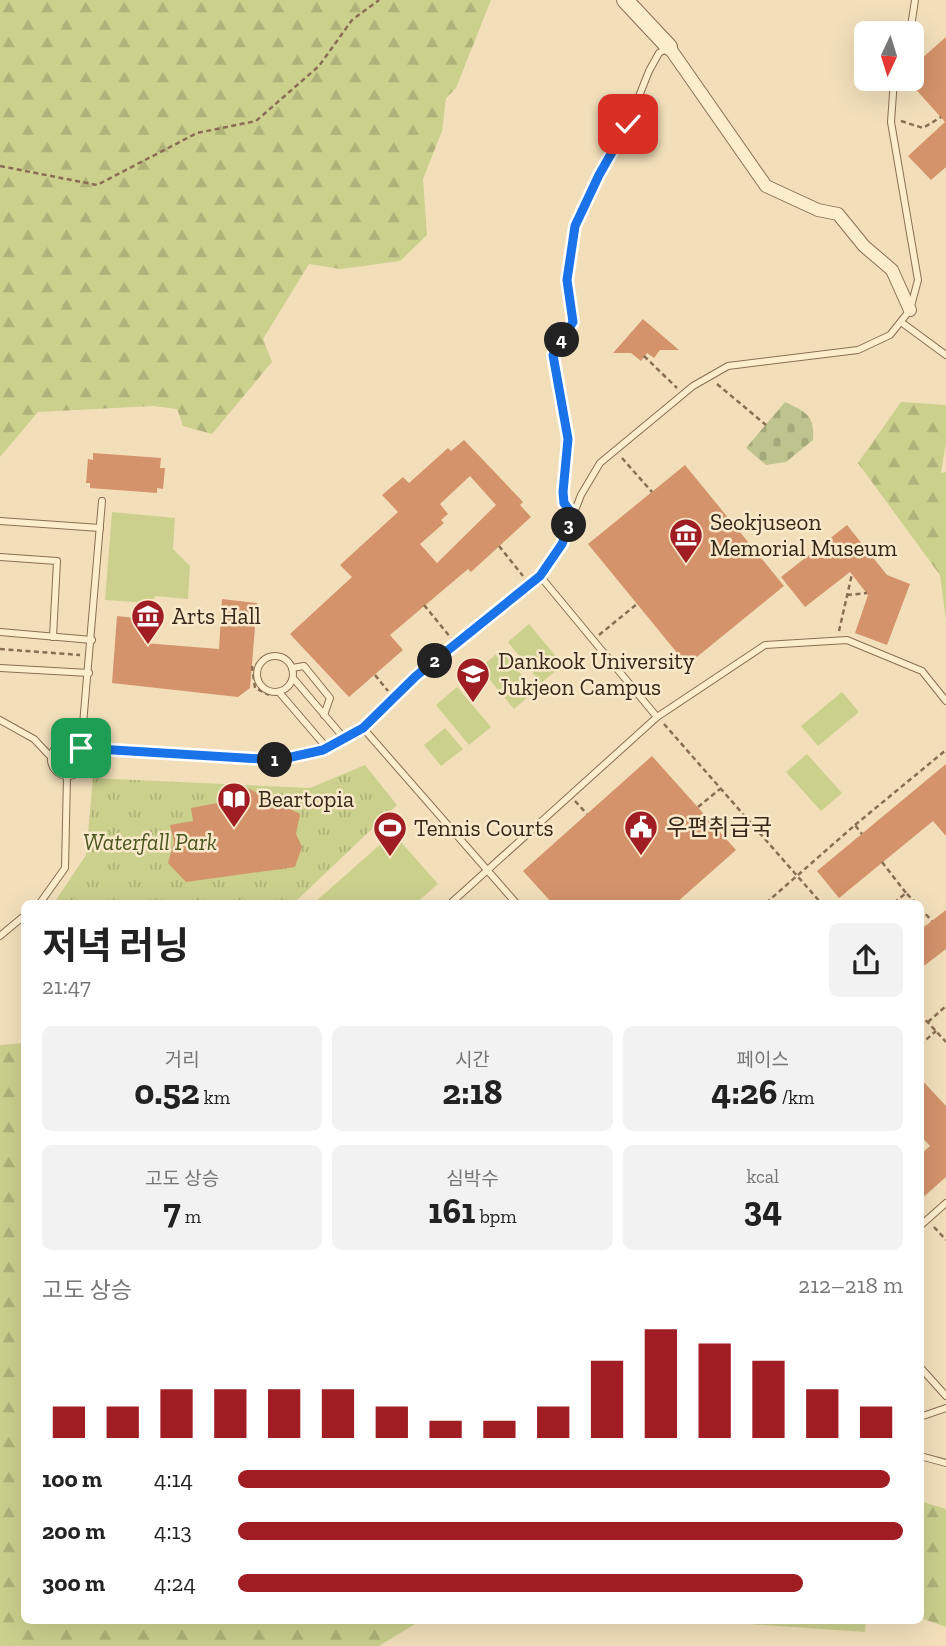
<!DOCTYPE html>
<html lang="ko">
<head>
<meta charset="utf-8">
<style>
  :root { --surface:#fff; --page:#f2f2f2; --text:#222; --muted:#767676; --accent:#9f1d23 }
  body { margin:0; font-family:"Zilla Slab","Noto Sans KR",serif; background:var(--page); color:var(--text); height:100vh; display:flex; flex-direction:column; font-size:26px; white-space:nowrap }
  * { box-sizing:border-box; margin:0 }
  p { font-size:23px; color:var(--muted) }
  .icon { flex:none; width:38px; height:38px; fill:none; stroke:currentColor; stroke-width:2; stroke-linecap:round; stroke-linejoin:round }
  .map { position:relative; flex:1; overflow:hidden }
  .drawer { position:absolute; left:21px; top:900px; width:903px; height:724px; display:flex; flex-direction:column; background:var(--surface); border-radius:10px; box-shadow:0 7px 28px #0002 }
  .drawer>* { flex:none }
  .needle { width:46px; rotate:184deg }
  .tools { position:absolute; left:854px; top:21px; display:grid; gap:14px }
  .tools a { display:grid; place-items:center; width:70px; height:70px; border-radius:10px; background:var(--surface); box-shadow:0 7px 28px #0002; font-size:35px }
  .pin { position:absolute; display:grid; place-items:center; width:60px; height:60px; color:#fff; margin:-30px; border-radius:14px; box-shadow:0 4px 10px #0006 }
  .km { position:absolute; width:35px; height:35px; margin:-18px; border-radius:50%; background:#222; color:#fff; font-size:19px; line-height:35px; text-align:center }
  .round { display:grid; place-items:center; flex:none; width:74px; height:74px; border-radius:10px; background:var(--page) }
  .head { display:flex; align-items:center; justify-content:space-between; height:119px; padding:0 21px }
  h1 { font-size:38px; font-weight:700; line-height:52px }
  .metrics { display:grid; grid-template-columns:repeat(3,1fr); gap:10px; height:119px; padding:7px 21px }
  .metrics div { display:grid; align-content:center; border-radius:10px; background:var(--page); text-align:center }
  .metrics b { font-size:35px; font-weight:700 }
  .metrics small { font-size:19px; font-weight:400 }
  .metrics p { font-size:19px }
  .chart { height:196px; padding:14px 21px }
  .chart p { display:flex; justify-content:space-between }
  .chart svg { width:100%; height:126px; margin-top:7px; stroke:var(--accent); stroke-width:6 }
  ul { padding:0 21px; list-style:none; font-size:23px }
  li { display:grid; grid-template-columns:112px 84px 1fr; align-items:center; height:52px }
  li i { height:18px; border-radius:9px; background:var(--accent) }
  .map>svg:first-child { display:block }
  .grass { fill:#cbd08d }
  .forest { fill:url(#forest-firs) }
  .cemetery { fill:url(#cemetery-stones) }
  .park { fill:url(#park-tufts) }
  .building { fill:#d4936b; fill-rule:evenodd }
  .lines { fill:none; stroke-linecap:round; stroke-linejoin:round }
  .service-casing { stroke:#8a6e53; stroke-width:8 }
  .minor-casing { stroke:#8a6e53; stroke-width:14 }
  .tertiary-casing { stroke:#8a6e53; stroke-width:18 }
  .path { stroke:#8a6e53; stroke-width:2.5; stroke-dasharray:5 3.5; stroke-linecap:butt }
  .service { stroke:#fcedcd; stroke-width:6 }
  .minor { stroke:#fcedcd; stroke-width:12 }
  .tertiary { stroke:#fcedcd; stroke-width:16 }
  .route-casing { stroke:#fff; stroke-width:14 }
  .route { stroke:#1a73e8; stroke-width:9 }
  .labels { text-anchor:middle; stroke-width:5; stroke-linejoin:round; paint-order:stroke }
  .poi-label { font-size:23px; fill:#372719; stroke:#f9e9ca; text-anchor:start }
  .park-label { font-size:23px; font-style:italic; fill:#4a561e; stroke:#f9e9ca }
</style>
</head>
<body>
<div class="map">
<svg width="946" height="1646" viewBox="0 0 946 1646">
  <defs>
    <pattern id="forest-firs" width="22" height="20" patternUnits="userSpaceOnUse" patternTransform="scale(1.75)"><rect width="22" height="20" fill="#cbd08d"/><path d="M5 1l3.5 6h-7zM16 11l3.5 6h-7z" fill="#afb379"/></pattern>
    <pattern id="cemetery-stones" width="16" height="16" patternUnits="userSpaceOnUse" patternTransform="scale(1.75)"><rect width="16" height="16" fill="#bfc48e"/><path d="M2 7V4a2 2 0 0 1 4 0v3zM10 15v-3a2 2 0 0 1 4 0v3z" fill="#a5a87a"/></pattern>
    <pattern id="park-tufts" width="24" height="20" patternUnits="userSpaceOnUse" patternTransform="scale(1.75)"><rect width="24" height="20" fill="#cbd08d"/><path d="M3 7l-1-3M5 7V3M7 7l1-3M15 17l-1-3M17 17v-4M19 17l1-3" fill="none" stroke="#afb379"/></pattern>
  </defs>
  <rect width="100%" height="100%" fill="#f2dfba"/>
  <g class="grass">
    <polygon points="112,512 175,518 173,549 190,566 188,599 156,596 149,603 105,600"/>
    <polygon points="529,624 563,665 541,683 508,642"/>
    <polygon points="501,650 535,691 514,709 480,668"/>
    <polygon points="457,687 491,727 469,745 436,705"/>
    <polygon points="842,692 859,712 818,746 801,726"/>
    <polygon points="445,728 463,749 441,766 424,745"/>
    <polygon points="807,754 842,793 821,811 786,772"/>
    <polygon points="393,833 438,884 416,903 314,903"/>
  </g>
  <g class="forest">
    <polygon points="0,0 491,0 456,88 446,98 442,131 423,179 427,235 400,261 341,269 309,264 263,339 272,362 212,434 183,426 177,409 153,406 38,412 0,457"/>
    <polygon points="901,402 946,405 946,442 941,473 946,472 946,620 940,575 858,463"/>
    <polygon points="23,1043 24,1620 420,1621 379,1646 0,1646 0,1045"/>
    <polygon points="920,1501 946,1509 946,1627 921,1618"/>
    <polygon points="704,1621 866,1620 866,1621 865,1632"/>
  </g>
  <path class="cemetery" d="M785,402C806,412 815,415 813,440L786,462L766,465L746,448Z"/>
  <polygon class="park" points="365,765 397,805 294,903 54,903 86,855 93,778 310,788"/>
  <g class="building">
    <polygon points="946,37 946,167 931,180 908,156 945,122 912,85 912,67"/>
    <polygon points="643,319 679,350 660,350 654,358 647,353 641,361 631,353 613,353"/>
    <path d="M464,440L523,502L520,505L531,517L471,572L468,569L390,635L403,650L349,697L290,634L352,577L340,565L398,512L382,495L403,477L409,483L448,448L451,451ZM470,476L496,505L437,563L420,544L444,523L441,520L448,514L440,504Z"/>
    <polygon points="93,453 161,458 160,468 165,468 163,489 157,488 157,493 90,488 90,483 86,483 88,459 93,460"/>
    <polygon points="685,465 784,586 687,665 588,544"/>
    <polygon points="847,525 887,575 910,584 887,645 855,633 868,595 850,572 805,607 781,577"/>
    <polygon points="222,599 257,603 250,688 238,697 112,683 117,616 145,619 144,643 219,649"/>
    <polygon points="652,756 736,850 676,903 552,903 523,871"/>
    <polygon points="946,764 946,836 933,821 839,898 817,871"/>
    <polygon points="237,783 300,814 296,834 302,847 295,867 186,882 168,863 174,842 170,825 193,821 191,808 228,801"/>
    <polygon points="946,910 946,949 920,969 920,930"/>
    <polygon points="920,1078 946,1106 946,1177 920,1200 920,1155 930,1146 920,1135"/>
  </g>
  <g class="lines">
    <g class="service-casing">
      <g id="service">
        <polyline points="910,33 915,0"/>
        <polyline points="901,322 946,355"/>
        <polyline points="102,501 81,748 278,760 322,750 363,728 416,676 540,576 562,544 581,495 600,463 693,386 728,366 858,350 890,335 910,310 918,280 891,122 894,79"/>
        <polyline points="573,515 564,503 563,492 568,439 553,355 573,322 567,280 575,226 599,175 628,124 649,71 659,53 667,48"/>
        <polyline points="0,521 100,528"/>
        <polyline points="0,557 57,561 53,637"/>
        <polyline points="540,576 657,717"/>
        <polyline points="0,632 92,640"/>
        <circle cx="275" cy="674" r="18"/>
        <polyline points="0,668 89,673"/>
        <polyline points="292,668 304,666 330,698 324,715"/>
        <polyline points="293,678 344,738"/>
        <polyline points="279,692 327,748"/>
        <polyline points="0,720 34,739 51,757"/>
        <polyline points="363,728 516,903"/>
        <circle cx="68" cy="759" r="17"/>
        <polyline points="40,903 65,868 67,777"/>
        <polyline points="451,903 657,717 765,645 847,640 922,671 946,701"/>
        <polyline points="0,936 24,916"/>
        <polyline points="920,1226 946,1203"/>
        <polyline points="920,1367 946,1396"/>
        <polyline points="920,1417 946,1408"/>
        <polyline points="920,1456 946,1463"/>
      </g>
    </g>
    <g class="minor-casing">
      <polyline id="minor" points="669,47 766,186 818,210 838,214 864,246 892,270 910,310"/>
    </g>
    <g class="tertiary-casing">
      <polyline id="tertiary" points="625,0 669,47"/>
    </g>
    <g class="path">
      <polyline points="901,121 923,128 941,117"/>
      <polyline points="0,166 97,185 197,133 256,121 319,66 352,20 379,0"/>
      <polyline points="644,356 677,388"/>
      <polyline points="717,384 766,425"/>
      <polyline points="622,458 652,492"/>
      <polyline points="499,546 523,576"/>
      <polyline points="847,595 867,593"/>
      <polyline points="424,605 451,638"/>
      <polyline points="839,631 852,574"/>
      <polyline points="599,635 637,604"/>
      <polyline points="0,649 80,655"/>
      <polyline points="252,666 255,688 269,695"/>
      <polyline points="375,675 388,691"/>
      <polyline points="664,724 821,903"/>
      <polyline points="575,801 587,814"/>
      <polyline points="698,807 720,789"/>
      <polyline points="855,825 946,750"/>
      <polyline points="882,862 906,893"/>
      <polyline points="766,903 855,825 862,834"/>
      <polyline points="894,903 906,893 916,903"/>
      <polyline points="920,908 932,921"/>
      <polyline points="920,1014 946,1042"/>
      <polyline points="928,1022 946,1006"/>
      <polyline points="920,1045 936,1031"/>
      <polyline points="934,1227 946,1240"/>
    </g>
    <use href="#service" class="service"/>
    <use href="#minor" class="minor"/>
    <use href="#tertiary" class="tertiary"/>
  </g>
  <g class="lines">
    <g class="route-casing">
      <polyline id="route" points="81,748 278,760 323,750 363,728 416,676 540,576 562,544 573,515 564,503 563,492 568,439 553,355 573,322 567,280 575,226 599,175 628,124"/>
    </g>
    <use href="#route" class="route"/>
  </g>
  <defs>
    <g id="museum-pin" transform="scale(1.75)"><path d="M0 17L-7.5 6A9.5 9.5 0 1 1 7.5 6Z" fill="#9f1d23" stroke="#f9e9ca"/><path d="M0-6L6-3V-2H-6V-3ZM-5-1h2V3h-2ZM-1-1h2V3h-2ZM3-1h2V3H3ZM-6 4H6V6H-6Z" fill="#fff"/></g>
    <g id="university-pin" transform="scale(1.75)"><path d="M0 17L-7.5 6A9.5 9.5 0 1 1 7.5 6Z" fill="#9f1d23" stroke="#f9e9ca"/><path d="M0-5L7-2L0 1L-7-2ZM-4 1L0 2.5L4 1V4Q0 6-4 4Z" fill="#fff"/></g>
    <g id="library-pin" transform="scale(1.75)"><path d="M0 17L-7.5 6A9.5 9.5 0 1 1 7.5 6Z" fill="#9f1d23" stroke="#f9e9ca"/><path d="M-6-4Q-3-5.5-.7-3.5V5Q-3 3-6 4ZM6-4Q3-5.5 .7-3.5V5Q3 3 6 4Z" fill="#fff"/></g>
    <g id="civic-pin" transform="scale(1.75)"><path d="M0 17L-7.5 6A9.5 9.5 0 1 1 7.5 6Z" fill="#9f1d23" stroke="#f9e9ca"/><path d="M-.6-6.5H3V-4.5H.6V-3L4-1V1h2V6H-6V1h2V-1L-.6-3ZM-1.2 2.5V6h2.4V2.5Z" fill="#fff"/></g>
    <g id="stadium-pin" transform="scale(1.75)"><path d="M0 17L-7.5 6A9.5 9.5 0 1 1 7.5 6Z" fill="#9f1d23" stroke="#f9e9ca"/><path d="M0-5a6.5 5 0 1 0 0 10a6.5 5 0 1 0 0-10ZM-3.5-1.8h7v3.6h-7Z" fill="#fff"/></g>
  </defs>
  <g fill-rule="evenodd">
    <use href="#museum-pin" x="686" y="535"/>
    <use href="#museum-pin" x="148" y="616"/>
    <use href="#university-pin" x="473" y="674"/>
    <use href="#library-pin" x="234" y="799"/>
    <use href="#civic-pin" x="641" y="827"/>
    <use href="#stadium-pin" x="390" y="828"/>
  </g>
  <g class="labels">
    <g class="poi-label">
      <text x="710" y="530">Seokjuseon<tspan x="710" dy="26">Memorial Museum</tspan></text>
      <text x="172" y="624">Arts Hall</text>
      <text x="498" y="669">Dankook University<tspan x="498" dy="26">Jukjeon Campus</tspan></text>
      <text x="258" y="807">Beartopia</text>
      <text x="666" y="835">우편취급국</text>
      <text x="414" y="836">Tennis Courts</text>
    </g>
    <g class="park-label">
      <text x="150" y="850">Waterfall Park</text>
    </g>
  </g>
</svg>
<div class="tools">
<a><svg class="needle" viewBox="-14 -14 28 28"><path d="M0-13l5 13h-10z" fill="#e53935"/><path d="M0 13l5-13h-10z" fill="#767676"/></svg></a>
</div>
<div class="pin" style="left:81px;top:748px;background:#1e9e55"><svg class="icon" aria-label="arrive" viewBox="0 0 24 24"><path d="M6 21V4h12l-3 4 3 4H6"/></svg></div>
<div class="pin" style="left:628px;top:124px;background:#d93025"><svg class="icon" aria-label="check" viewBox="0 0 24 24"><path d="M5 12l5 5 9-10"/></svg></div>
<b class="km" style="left:275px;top:760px">1</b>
<b class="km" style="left:435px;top:661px">2</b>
<b class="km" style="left:569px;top:525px">3</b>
<b class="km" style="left:562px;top:340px">4</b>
<section class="drawer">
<div class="head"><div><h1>저녁 러닝</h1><p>21:47</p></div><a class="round"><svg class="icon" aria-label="share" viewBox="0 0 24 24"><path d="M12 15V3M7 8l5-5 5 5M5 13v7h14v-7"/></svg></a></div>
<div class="metrics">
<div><p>거리</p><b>0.52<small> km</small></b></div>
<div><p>시간</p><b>2:18</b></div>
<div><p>페이스</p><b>4:26<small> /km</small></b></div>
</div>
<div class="metrics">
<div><p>고도 상승</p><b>7<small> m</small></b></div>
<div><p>심박수</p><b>161<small> bpm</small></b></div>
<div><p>kcal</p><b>34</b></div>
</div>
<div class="chart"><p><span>고도 상승</span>212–218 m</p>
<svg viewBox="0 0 160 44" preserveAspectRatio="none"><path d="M5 44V33M15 44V33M25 44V27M35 44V27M45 44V27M55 44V27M65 44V33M75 44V38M85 44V38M95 44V33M105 44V17M115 44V6M125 44V11M135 44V17M145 44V27M155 44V33"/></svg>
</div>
<ul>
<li><b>100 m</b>4:14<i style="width:98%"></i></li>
<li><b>200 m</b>4:13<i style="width:100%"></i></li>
<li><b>300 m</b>4:24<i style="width:85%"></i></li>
</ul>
</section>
</div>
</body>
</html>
